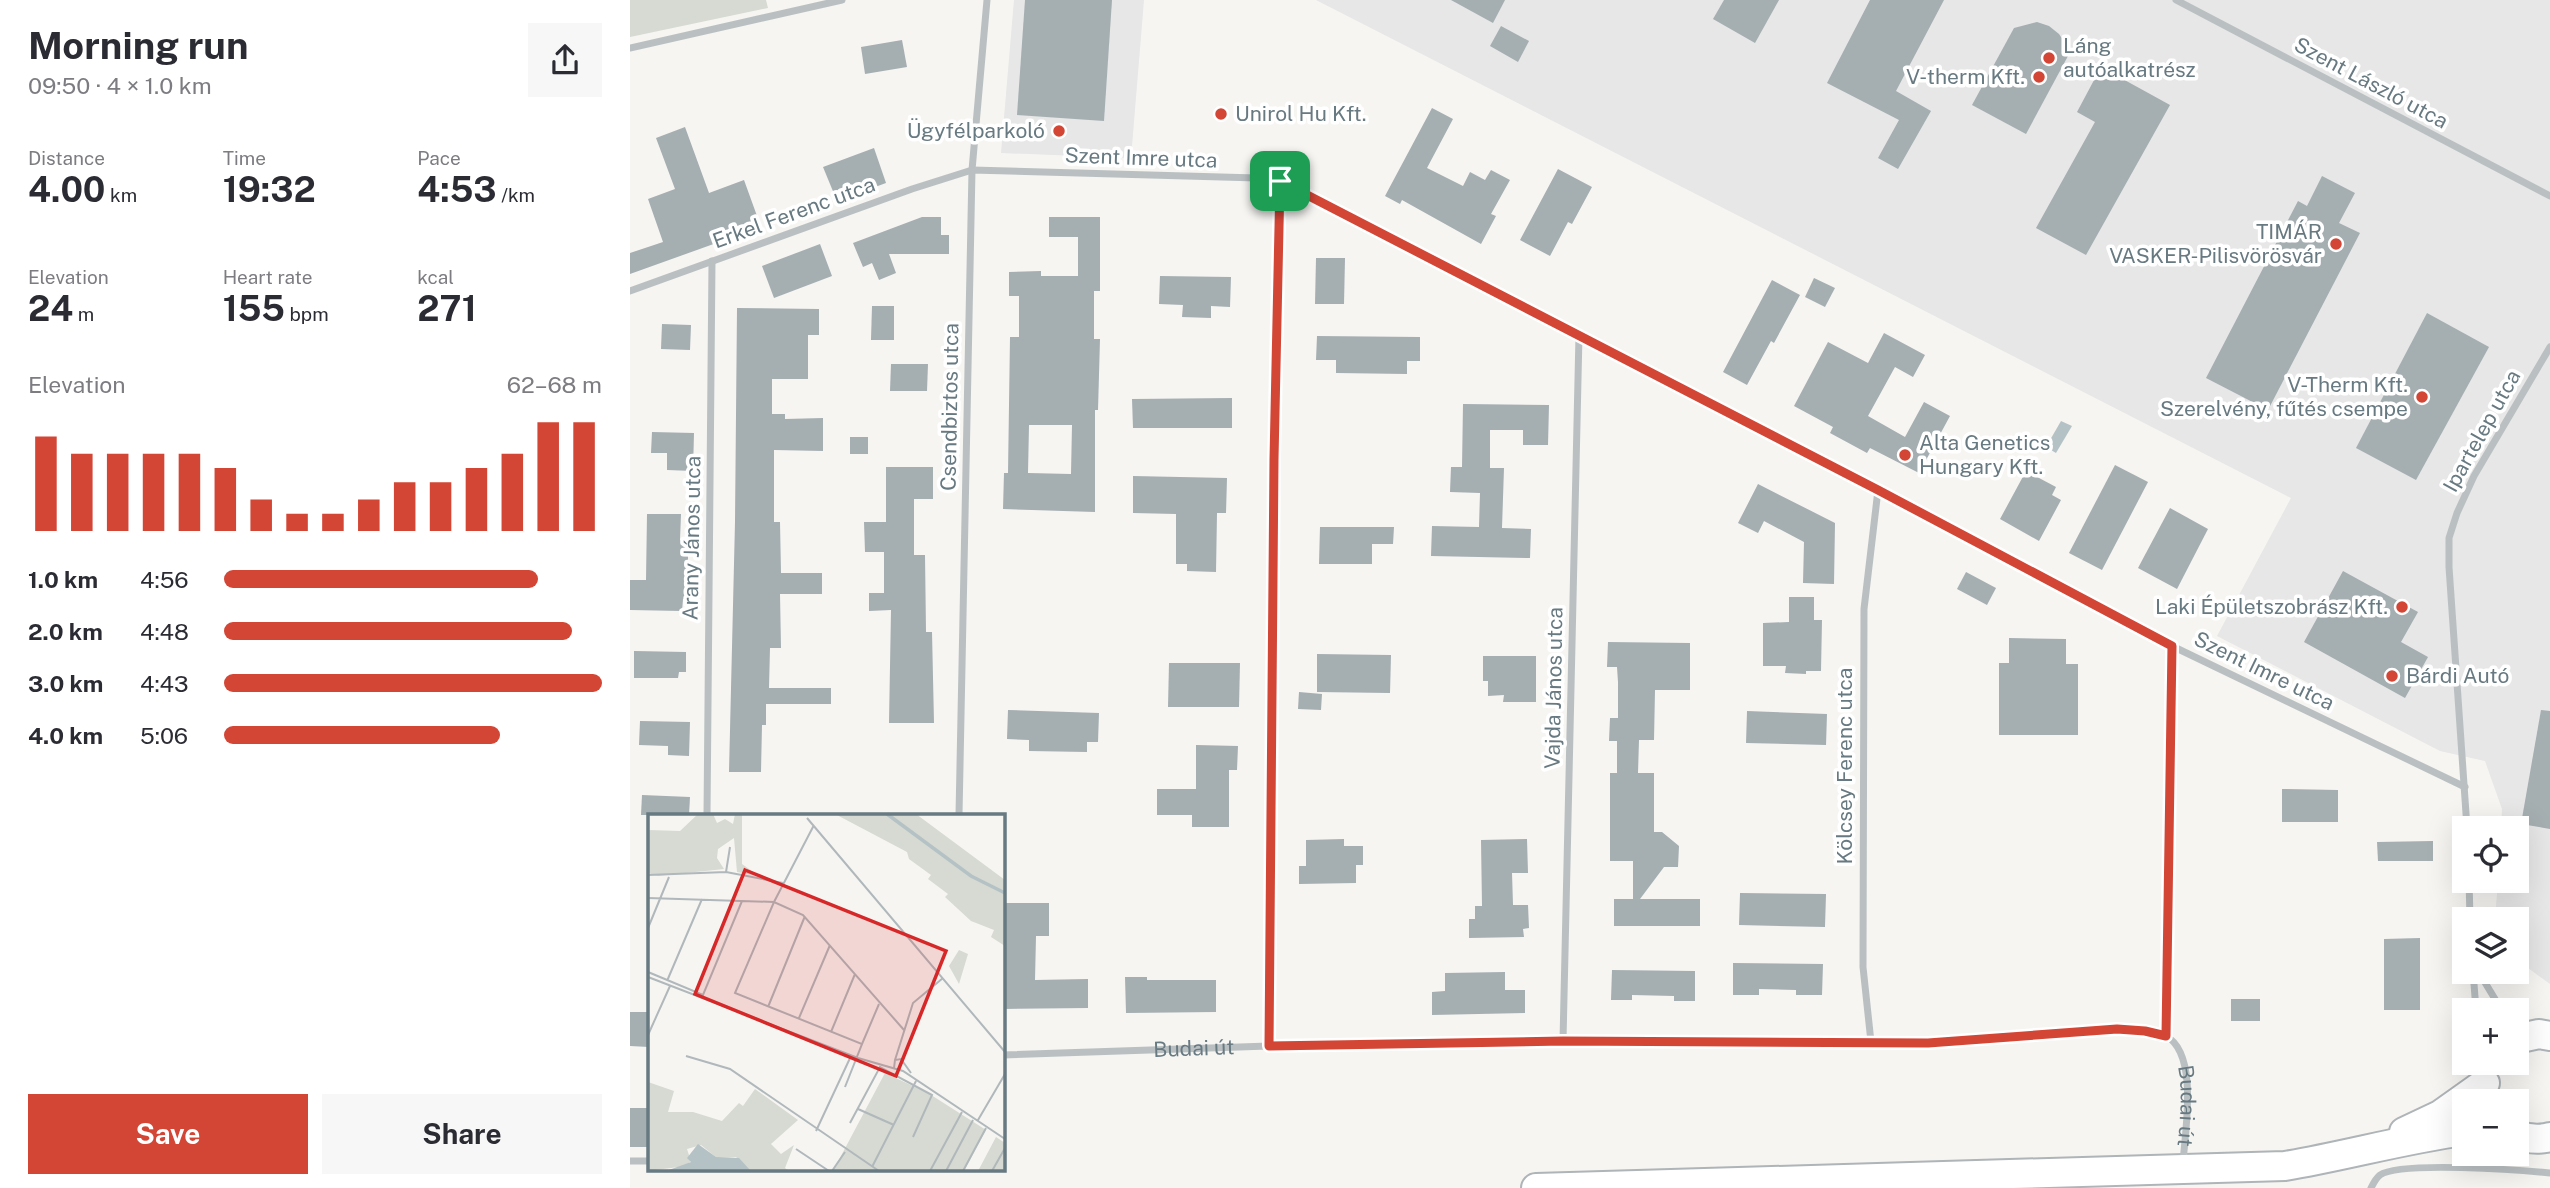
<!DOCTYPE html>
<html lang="en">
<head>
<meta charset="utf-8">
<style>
  :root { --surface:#fff; --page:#f7f7f7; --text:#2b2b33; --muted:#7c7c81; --accent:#d34535 }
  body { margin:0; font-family:"Public Sans",sans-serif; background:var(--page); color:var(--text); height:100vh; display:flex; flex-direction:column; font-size:26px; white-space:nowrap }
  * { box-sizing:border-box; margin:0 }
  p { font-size:23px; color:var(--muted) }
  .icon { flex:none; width:38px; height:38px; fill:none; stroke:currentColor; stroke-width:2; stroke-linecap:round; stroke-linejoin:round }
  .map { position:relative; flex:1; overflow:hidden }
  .sheet { display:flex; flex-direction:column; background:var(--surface); width:630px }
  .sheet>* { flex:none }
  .controls { position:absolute; left:1822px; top:816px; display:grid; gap:14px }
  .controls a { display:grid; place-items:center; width:77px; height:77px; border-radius:0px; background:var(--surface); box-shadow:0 7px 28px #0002; font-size:35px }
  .pin { position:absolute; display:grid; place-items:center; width:60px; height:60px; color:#fff; margin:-30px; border-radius:14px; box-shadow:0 4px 10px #0006 }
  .round { display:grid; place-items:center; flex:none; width:74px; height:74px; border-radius:0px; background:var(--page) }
  .headline { display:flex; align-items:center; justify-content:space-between; height:119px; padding:0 28px }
  h1 { font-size:38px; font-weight:700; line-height:52px }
  .figures { display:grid; grid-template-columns:repeat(3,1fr); gap:10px; height:119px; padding:7px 28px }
  .figures div { display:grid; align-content:center }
  .figures b { font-size:35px; font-weight:700 }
  .figures small { font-size:19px; font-weight:400 }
  .figures p { font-size:19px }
  .chart { height:196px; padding:14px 28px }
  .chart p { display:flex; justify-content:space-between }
  .chart svg { width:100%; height:126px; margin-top:7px; stroke:var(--accent); stroke-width:6 }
  .action { display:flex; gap:14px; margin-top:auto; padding:14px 28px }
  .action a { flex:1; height:80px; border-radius:0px; background:var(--accent); color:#fff; font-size:28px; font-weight:700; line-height:80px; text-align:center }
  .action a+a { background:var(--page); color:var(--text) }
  ul { padding:0 28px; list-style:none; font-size:23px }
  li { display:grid; grid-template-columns:112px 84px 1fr; align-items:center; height:52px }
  li i { height:18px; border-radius:9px; background:var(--accent) }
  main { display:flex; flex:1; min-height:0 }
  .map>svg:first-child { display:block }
  .built { fill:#e6e7e6 }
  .green { fill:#d6dad2 }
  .water { fill:#b5c2c5 }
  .building { fill:#a5aeb1; fill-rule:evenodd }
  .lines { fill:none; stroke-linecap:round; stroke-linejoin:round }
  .primary-casing { stroke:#aeb4b7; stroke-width:32 }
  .minor { stroke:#bac0c2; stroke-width:7 }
  .primary { stroke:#fff; stroke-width:28 }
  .route-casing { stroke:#fff; stroke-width:14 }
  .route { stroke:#d34535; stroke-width:9 }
  .poi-dot { fill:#d34535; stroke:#fff; stroke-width:2.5 }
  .labels { text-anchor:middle; stroke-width:7; stroke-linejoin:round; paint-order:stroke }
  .poi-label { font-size:21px; fill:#677981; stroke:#fff; text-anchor:end }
  .street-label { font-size:21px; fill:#677981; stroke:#fff }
  .inset-river { fill:none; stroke:#b5c2c5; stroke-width:3.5 }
  .inset-road { fill:none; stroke:#b0b8bb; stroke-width:2 }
  .view { fill:#d62828; fill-opacity:0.15; stroke:#d62828; stroke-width:3.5 }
  .inset-edge { fill:none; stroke:#677981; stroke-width:3.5 }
</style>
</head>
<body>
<main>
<section class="sheet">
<div class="headline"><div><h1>Morning run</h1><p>09:50 · 4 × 1.0 km</p></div><a class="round"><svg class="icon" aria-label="share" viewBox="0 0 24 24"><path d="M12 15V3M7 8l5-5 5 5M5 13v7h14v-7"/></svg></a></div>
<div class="figures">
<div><p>Distance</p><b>4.00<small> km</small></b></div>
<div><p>Time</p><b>19:32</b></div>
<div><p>Pace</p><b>4:53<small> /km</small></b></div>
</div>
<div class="figures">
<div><p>Elevation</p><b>24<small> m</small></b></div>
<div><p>Heart rate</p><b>155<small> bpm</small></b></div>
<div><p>kcal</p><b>271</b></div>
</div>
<div class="chart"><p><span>Elevation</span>62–68 m</p>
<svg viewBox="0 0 160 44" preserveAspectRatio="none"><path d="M5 44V11M15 44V17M25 44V17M35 44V17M45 44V17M55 44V22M65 44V33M75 44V38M85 44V38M95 44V33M105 44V27M115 44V27M125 44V22M135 44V17M145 44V6M155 44V6"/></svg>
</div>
<ul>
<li><b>1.0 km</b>4:56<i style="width:83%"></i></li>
<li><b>2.0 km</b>4:48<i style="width:92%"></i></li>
<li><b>3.0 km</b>4:43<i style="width:100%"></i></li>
<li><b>4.0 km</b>5:06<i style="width:73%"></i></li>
</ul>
<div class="action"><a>Save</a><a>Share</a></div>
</section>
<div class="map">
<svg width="1920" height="1188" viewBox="0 0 1920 1188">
  <rect width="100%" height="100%" fill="#f6f5f2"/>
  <g class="built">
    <polygon points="384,0 514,0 501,158 371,153"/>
    <polygon points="686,0 1920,0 1920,984 1887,960 1886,919 1865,919 1868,880 1886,880 1886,828 1871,828 1872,809 1855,761 1810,751 1587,636 1661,498"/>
  </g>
  <polygon class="green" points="0,0 136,0 138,8 0,37"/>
  <polygon class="water" points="1431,421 1442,426 1426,453 1416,447"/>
  <g class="building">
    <polygon points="395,0 482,0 474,121 387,115"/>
    <polygon points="821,0 875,0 863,23"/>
    <polygon points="1094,0 1149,0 1125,43 1083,19"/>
    <polygon points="1240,0 1314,0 1266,91 1301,111 1268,169 1248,158 1269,120 1197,83"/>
    <polygon points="1407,22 1419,26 1429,34 1435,43 1438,56 1396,134 1342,105 1384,28"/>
    <polygon points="871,26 899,41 888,62 860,46"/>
    <polygon points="272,40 277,67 235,74 231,47"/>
    <polygon points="1471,67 1540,105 1456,255 1406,228 1465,122 1447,112"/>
    <polygon points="802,108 823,119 797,168 833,186 840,172 855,180 861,170 880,180 861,214 866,216 851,244 772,200 770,204 755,196"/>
    <polygon points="55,127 79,193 114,180 131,227 0,274 0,253 33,242 18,199 45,189 26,138"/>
    <polygon points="244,148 256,183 207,201 193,167"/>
    <polygon points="928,169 962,187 942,224 938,222 920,256 890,240"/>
    <polygon points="1692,176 1725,193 1709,223 1730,233 1638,410 1576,378 1668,201 1677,206"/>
    <polygon points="292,217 311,217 311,235 319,235 319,254 259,254 266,273 249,280 242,263 233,267 223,243"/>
    <path d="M419,217H470V291H464V339H470L468,410H465V512L373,509L374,473H378L380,337H389V296H379V272L411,271V276H448V237H419ZM399,425H442L441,474L398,473Z"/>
    <polygon points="190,244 202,276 144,298 132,266"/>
    <polygon points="686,258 715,258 714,304 685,304"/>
    <polygon points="530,276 601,277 600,307 581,306 581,318 552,317 553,305 529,304"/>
    <polygon points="1184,278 1205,288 1195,307 1175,297"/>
    <polygon points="1142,280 1170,295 1144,343 1141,341 1117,385 1093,372"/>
    <polygon points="242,306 264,306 264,340 241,340"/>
    <polygon points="107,308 189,309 189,335 178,335 178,379 142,379 142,414 155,414 155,419 193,418 193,451 144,450 144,522 150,522 151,573 192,573 192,594 150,594 151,648 140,648 139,688 201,688 201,704 136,704 136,725 132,725 131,772 99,772 105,522"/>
    <polygon points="1797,313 1859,347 1786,480 1726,448"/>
    <polygon points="32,324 61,325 60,350 31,349"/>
    <polygon points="1254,333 1295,355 1283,377 1265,367 1238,416 1275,437 1294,402 1320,416 1289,473 1240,448 1237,453 1200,433 1203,427 1164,406 1198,342 1238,363"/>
    <polygon points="687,336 790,337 790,361 777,361 777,374 706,373 706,360 686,360"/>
    <polygon points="261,364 298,364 297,391 260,391"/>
    <polygon points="602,398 602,428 503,428 502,399"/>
    <polygon points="833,404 919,405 918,445 893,445 893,430 860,430 860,468 874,468 872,528 901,529 900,558 801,556 802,526 849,527 850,493 820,492 821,467 832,467"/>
    <polygon points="22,432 64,433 63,471 37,470 37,453 21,453"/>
    <rect x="220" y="437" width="18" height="17"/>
    <polygon points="1485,465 1518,482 1472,570 1439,553"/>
    <polygon points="256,467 303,467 303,499 284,499 284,555 295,555 296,632 302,632 304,723 259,723 261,610 239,611 239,593 254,593 254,552 235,552 234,522 256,522"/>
    <polygon points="1396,471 1426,487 1422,495 1431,500 1409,541 1370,519"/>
    <polygon points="503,476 597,478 596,513 587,513 586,572 557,571 557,564 546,564 546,514 503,513"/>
    <polygon points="1128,484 1205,523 1204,584 1173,583 1174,542 1134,521 1128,533 1108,523"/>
    <polygon points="1540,508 1578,529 1547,589 1508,568"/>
    <polygon points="17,514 51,514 50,540 58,541 58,599 53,599 52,611 0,610 0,580 16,580"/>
    <polygon points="690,527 764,527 763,544 742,544 742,564 689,564"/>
    <polygon points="1713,571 1788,612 1771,642 1798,657 1775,698 1674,642"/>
    <polygon points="1336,572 1366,588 1357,605 1327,589"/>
    <polygon points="1159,597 1184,597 1184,620 1192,620 1191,671 1176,671 1176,674 1155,673 1156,666 1133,666 1133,623 1159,622"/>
    <polygon points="1379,638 1436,639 1436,664 1448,664 1448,735 1369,735 1369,663 1379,663"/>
    <polygon points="978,642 1060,643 1060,690 1025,690 1024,740 1009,740 1008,773 1024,773 1024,832 1032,832 1049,846 1048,867 1034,867 1010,899 1070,899 1070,926 984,926 984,899 1003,899 1003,861 980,861 980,773 987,773 987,741 979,741 980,718 988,718 988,682 987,667 977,667"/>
    <polygon points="4,651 56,652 56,672 49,672 48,678 4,678"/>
    <polygon points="687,654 761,655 760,693 687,692"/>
    <polygon points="853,656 906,656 906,702 873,702 874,695 858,696 858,681 853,681"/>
    <polygon points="539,663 610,663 609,707 538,707"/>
    <polygon points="669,692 692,694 691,710 668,709"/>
    <polygon points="378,710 469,713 468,742 457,742 457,752 399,751 399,740 377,739"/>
    <polygon points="1911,710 1920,711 1920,829 1891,824"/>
    <polygon points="1117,711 1197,714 1196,745 1116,743"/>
    <polygon points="10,721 60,722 59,756 38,755 38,746 9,745"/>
    <polygon points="566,745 608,746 607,770 599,770 599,827 562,827 562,815 527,815 527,789 566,789"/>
    <polygon points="1652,789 1708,790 1708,822 1652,822"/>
    <polygon points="12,795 60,797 59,815 11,815"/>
    <polygon points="714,839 714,846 733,846 733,865 726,865 726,883 669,884 669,866 676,866 676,840"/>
    <polygon points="897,839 898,873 882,873 883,905 898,905 899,928 893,929 894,937 839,938 839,919 845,919 845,906 852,906 851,840"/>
    <polygon points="1803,841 1803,861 1748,861 1747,842"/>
    <polygon points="1110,893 1196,894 1195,927 1109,925"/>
    <polygon points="373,903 419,903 419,936 406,936 405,980 458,979 458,1008 373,1009"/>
    <polygon points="1790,938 1790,1010 1754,1010 1754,939"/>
    <polygon points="1103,963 1193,964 1192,995 1166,995 1166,990 1129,989 1129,995 1103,995"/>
    <polygon points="982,970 1065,971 1065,1001 1044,1001 1044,996 1002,995 1002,1000 981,1000"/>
    <polygon points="875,972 875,990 895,990 895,1013 802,1015 802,992 815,991 815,973"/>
    <polygon points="495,977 517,977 517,980 586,980 586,1012 496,1013"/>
    <rect x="1601" y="999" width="29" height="22"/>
    <polygon points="0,1012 19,1012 19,1047 0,1046"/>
    <rect x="0" y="1108" width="19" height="39"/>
  </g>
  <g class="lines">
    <g class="primary-casing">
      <g id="primary">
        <polyline points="1886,1039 1909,1034 1920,1036"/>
        <polyline points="1774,1132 1810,1115 1855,1083"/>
        <path d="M1886,1134C1897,1139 1909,1140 1920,1137"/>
        <path d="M906,1188L1655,1166C1715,1156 1774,1139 1834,1131"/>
      </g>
    </g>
    <g class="minor">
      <polyline points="1546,0 1920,196"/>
      <polyline points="0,48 212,0"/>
      <polyline points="0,291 282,189 342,170 627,178 650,181 1248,490 1542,646 1835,787"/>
      <polyline points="77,815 82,261"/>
      <polyline points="329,815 342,170 357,0"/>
      <polyline points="1837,828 1819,567 1819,538 1827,513 1844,476 1920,347"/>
      <polyline points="1839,880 1840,919"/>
      <polyline points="1843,971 1846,1010"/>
      <polyline points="1848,971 1868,1004 1875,1010"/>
      <polyline points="1886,1020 1899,1029"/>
      <polyline points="1536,1036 1542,646"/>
      <polyline points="933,1041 949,335"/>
      <polyline points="1241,1042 1233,967 1234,609 1248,490"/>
      <polyline points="639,1046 644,459 650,181"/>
      <path id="s1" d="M373,1055L639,1046L933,1041L1298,1043L1487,1029C1502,1030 1522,1029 1536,1036C1569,1054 1555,1131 1553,1163"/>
      <polyline points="1858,1062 1859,1066"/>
      <polyline points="0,1161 19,1161"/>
      <path d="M1741,1188C1743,1184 1746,1178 1750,1175C1770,1161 1891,1170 1920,1173"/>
    </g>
    <use href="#primary" class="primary"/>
  </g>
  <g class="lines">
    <g class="route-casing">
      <polygon id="route" points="650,181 1248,490 1542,646 1536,1036 1515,1031 1487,1029 1298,1043 933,1041 639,1046 644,459"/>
    </g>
    <use href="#route" class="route"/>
  </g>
  <g class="poi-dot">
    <circle cx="1419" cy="58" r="7"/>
    <circle cx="1409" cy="77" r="7"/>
    <circle cx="591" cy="114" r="7"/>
    <circle cx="429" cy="131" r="7"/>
    <circle cx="1706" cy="244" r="7"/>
    <circle cx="1792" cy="397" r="7"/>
    <circle cx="1275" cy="455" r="7"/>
    <circle cx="1772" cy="607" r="7"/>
    <circle cx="1762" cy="676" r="7"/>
  </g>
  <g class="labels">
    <g class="poi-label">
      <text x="1433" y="53" text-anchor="start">Láng<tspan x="1433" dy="24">autóalkatrész</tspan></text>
      <text x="1395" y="84">V-therm Kft.</text>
      <text x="605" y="121" text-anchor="start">Unirol Hu Kft.</text>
      <text x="415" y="138">Ügyfélparkoló</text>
      <text x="1692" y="239">TIMÁR<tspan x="1692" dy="24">VASKER-Pilisvörösvár</tspan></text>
      <text x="1778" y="392">V-Therm Kft.<tspan x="1778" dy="24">Szerelvény, fűtés csempe</tspan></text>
      <text x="1289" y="450" text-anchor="start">Alta Genetics<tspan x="1289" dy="24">Hungary Kft.</tspan></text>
      <text x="1758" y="614">Laki Épületszobrász Kft.</text>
      <text x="1776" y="683" text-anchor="start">Bárdi Autó</text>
    </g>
    <g class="street-label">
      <text transform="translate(1741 83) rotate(28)" y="7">Szent László utca</text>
      <text transform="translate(511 158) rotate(2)" y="7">Szent Imre utca</text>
      <text transform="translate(164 213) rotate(-20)" y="7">Erkel Ferenc utca</text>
      <text transform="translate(320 407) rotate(-89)" y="7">Csendbiztos utca</text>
      <text transform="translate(1852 431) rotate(-61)" y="7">Ipartelep utca</text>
      <text transform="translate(62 538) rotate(-89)" y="7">Arany János utca</text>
      <text transform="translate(1634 671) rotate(26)" y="7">Szent Imre utca</text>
      <text transform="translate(924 688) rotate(-89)" y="7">Vajda János utca</text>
      <text transform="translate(1215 766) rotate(-90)" y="7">Kölcsey Ferenc utca</text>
      <text dy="7" stroke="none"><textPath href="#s1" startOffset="191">Budai út</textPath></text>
      <text dy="7" stroke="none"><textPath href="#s1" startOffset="1241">Budai út</textPath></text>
    </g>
  </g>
  <g transform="translate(18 814)">
    <rect width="357" height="357" fill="#f6f5f2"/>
    <path d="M50,0H65L69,9L77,5L85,10L87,0H94V50L111,62L89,58L86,24L70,35L69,44L76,55L10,62L0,59V16L32,17ZM187,0H268L357,66V132L343,123L346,116L323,107L297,83L300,80L280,65L283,61L261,45L259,38ZM311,136L320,140L311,170L301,152ZM237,259L280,279L338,316L316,357H185ZM0,268L26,277L20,298H45L74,307L91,289L95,292L107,275L150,306L123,330L133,340L146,331L137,354L141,357H103L88,343L69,344L53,331L39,335L43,347L38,352L0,357ZM348,323L357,329V357H330Z" fill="#d6dad2"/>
    <path d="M50,330L68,343L91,344L103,357H18L43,348L39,344Z" fill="#b5c2c5"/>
    <path class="inset-river" d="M239,0L323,62L357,79"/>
    <path class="inset-road" d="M159,4L357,238M166,11L126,88L87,179L214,230L197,273M78,58L82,33M0,61L78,58L135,69M0,84L126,88L155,101L256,216M0,114L21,63M0,158L55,181L94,87M0,163L210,244L255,257L357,325M19,167L54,85M120,193L157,102M151,204L182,131M183,218L207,160M0,221L22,172M214,230L231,190M38,242L82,255L231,357M247,246L265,189L295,164M246,254L247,246L253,245L263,259M210,295L246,311M330,306L357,260M202,309L232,253L284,281L265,323M168,317L203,242M148,335L181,357M224,353L268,267M184,357L197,338M282,357L314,298M298,357L325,306M315,357L338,314M344,357L357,334"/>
    <path class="view" d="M97,56L298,137L248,262L47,180Z"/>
    <rect width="357" height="357" class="inset-edge"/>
  </g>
</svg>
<div class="controls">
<a><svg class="icon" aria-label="locate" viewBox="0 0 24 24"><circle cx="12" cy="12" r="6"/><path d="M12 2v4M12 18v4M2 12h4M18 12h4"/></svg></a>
<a><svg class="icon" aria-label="layers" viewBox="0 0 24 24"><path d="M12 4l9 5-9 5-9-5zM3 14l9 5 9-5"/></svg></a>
<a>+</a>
<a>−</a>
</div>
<div class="pin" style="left:650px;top:181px;background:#1e9e55"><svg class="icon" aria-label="arrive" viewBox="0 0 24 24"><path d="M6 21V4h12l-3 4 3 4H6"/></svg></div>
</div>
</main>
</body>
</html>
